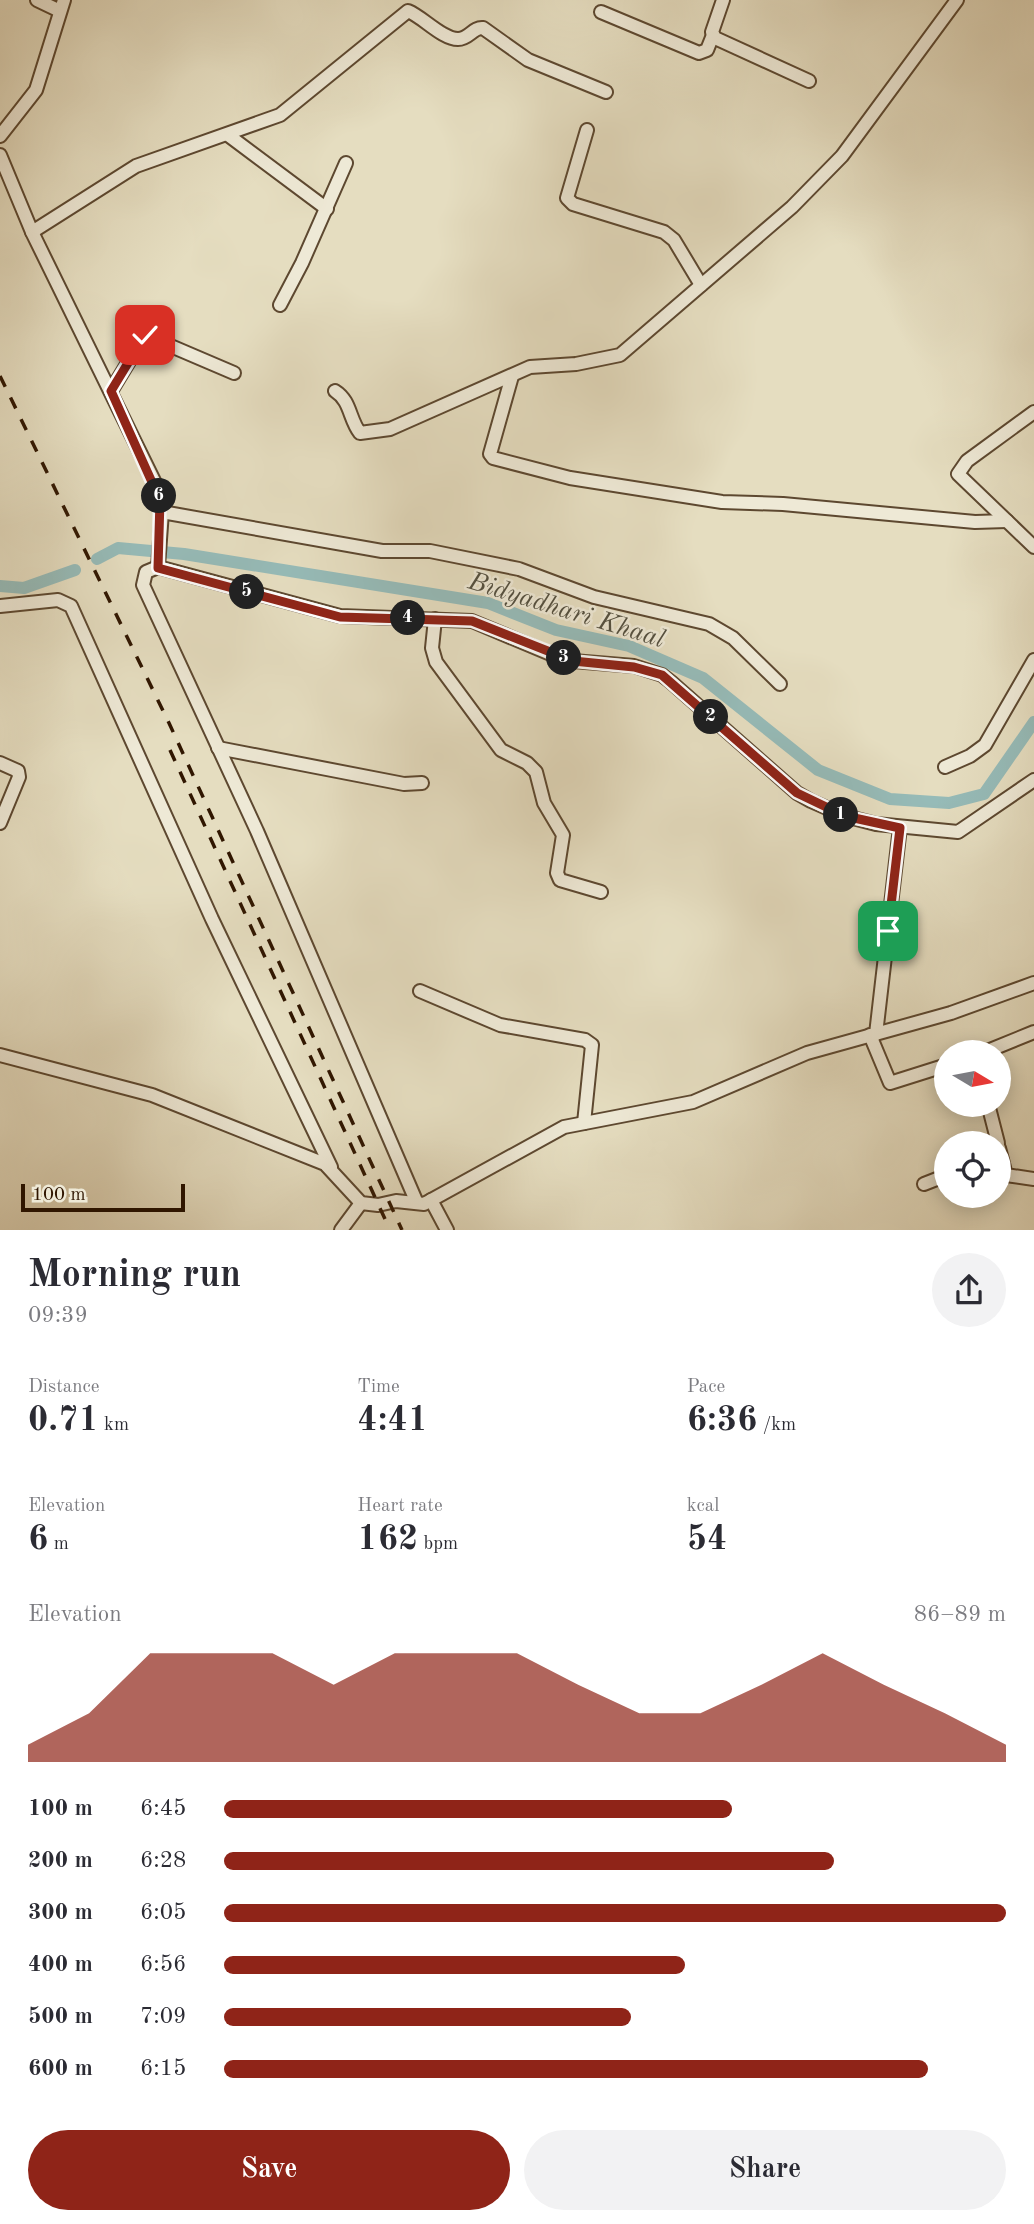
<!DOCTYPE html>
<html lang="en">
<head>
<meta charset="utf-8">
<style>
  :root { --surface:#fff; --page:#f2f2f3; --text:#2b2b33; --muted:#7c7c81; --accent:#8f2418 }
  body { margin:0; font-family:"Old Standard TT",serif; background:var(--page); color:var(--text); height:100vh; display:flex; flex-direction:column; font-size:26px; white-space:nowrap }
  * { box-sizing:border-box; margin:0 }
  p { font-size:23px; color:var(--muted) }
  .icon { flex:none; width:38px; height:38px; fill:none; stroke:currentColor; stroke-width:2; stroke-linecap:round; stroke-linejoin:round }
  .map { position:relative; height:1230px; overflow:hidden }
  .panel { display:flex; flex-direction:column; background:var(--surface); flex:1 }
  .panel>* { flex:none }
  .needle { width:46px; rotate:100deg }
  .controls { position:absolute; left:934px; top:1040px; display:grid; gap:14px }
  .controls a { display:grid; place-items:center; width:77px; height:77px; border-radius:50%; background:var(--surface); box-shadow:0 4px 18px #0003; font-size:35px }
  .scale { position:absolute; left:21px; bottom:18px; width:164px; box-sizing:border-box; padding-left:7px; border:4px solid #301600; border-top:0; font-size:19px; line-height:24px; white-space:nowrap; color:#301600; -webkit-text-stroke:5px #eee9d6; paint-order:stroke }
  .pin { position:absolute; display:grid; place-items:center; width:60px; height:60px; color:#fff; margin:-30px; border-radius:14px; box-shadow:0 4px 10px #0006 }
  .km { position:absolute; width:35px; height:35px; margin:-18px; border-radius:50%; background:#222; color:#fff; font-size:19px; line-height:35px; text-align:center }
  .round { display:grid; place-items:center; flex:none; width:74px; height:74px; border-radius:37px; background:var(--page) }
  .head { display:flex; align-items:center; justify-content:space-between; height:119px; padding:0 28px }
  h1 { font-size:38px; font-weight:700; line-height:52px }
  .metrics { display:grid; grid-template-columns:repeat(3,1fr); gap:10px; height:119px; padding:7px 28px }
  .metrics div { display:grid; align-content:center }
  .metrics b { font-size:35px; font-weight:700 }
  .metrics small { font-size:19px; font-weight:400 }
  .metrics p { font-size:19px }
  .chart { height:196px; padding:14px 28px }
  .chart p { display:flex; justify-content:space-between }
  .chart svg { width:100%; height:126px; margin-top:7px; fill:var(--accent); opacity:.7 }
  .action { display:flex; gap:14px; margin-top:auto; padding:14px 28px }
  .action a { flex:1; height:80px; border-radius:42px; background:var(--accent); color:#fff; font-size:28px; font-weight:700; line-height:80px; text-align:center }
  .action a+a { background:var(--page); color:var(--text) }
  ul { padding:0 28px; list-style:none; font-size:23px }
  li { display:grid; grid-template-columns:112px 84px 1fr; align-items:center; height:52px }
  li i { height:18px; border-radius:9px; background:var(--accent) }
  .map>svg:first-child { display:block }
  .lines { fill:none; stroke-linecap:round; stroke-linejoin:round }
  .canal { stroke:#96bbb8; stroke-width:12 }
  .minor-casing { stroke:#5d4830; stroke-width:16 }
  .minor { stroke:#eee9d6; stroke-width:12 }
  .rail { stroke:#301600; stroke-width:3.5; stroke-dasharray:12 12; stroke-linecap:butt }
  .route-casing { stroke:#fff; stroke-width:14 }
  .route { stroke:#8f2418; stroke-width:9 }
  .labels { text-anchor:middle; stroke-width:5; stroke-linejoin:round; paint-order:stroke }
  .water-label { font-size:26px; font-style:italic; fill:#545040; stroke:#eee9d6 }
</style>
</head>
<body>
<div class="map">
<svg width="1034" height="1230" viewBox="0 0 1034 1230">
  <rect width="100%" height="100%" fill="#e5ddc0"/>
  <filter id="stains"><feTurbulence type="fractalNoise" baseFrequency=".00286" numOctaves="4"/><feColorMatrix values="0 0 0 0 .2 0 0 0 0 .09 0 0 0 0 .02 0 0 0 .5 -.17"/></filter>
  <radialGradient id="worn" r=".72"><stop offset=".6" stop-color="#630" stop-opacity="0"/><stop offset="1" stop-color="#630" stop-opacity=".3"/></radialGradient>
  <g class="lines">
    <g class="canal">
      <polyline points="97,559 118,548 184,554 488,603 556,630 629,646 703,678 818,770 890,799 949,803 984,794 1034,722"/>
      <polyline points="0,586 24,588 75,570"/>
    </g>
    <g class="minor-casing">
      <g id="minor">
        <polyline points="37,0 60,11"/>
        <polyline points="723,0 712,32 715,38 809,81"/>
        <polyline points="601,12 699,53 707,50 713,35"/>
        <polyline points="587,130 567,198 573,204 664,232 674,240 701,285"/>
        <polyline points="228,135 327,209"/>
        <polyline points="0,136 36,90 64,0"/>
        <polyline points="0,155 32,232 157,487 162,512 158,567"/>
        <path d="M32,232L136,166L280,115L408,11C423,17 442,39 458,39C469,39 473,27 483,28L528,60L606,92"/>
        <polyline points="280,305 302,263 346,163"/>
        <polyline points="512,376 490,454 493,458 570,478 722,502 783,504 975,522 1007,521"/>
        <polyline points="111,391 145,335 234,373"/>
        <path d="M335,391C351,401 349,419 360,433L390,429L530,367L576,364L620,355L792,207L842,156L957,0"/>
        <polyline points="1034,412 967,461 958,474 1034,547"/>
        <polyline points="162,512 382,551 430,551 519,569 594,597 709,624 733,638 780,684"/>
        <polyline points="0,606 58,600 71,606 212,919 331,1167"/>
        <polyline points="435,619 432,648 436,662 501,750 527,763 536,772 544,803 563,835 557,873 560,880 601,892"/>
        <polyline points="218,748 404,784 422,783"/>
        <polyline points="0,763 18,771 19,777 0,823"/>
        <polyline points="945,767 970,756 985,745 1034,660"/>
        <polyline points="420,991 500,1025 585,1040 592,1045 584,1123"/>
        <polyline points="876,1034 900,827"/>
        <polyline points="870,1035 890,1083 947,1065"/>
        <polyline points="985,1052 1034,1032"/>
        <polyline points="0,1055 152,1095 325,1164 361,1203 378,1205 396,1201 424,1204 564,1127 693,1102 807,1053 951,1013 1034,983"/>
        <polyline points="988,1104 998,1143"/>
        <polyline points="999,1148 1006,1175 1034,1179"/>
        <polyline points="924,1184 947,1175"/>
        <polyline points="431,1200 447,1230"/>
        <polyline points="417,1203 257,831 143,585 146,572 158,567 340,616 472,621 548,653 573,661 634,666 662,675 671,682 797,793 811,801 845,816 876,824 958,832 1034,780"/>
        <polyline points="341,1230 361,1203"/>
      </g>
    </g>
    <use href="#minor" class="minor"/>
    <g class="rail">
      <polyline points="0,376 169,723 402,1230"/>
      <polyline points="170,750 390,1230"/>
    </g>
  </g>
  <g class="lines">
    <g class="route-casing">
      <polyline id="route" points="145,335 111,391 160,500 158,568 340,617 472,621 573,661 634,667 662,675 797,793 845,816 900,828 888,931"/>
    </g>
    <use href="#route" class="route"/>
  </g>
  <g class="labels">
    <g class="water-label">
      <text transform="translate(567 609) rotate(17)" y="9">Bidyadhari Khaal</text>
    </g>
  </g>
  <rect width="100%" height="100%" filter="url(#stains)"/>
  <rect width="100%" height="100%" fill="url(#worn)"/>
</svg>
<div class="controls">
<a><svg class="needle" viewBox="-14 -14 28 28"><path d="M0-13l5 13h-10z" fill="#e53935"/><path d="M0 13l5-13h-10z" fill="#7c7c81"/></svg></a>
<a><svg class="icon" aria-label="locate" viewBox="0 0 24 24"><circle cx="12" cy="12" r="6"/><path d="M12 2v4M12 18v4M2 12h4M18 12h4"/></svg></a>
</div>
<div class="scale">100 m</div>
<div class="pin" style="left:888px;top:931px;background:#1e9e55"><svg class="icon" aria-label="arrive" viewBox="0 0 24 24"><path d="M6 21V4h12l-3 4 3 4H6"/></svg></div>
<div class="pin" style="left:145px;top:335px;background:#d93025"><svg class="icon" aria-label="check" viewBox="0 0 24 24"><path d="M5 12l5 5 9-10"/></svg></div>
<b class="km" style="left:841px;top:815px">1</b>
<b class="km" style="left:711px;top:717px">2</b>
<b class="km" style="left:564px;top:658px">3</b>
<b class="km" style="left:408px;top:618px">4</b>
<b class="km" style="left:247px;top:592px">5</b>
<b class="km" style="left:159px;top:496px">6</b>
</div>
<section class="panel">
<div class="head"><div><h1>Morning run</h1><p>09:39</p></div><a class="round"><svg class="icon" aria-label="share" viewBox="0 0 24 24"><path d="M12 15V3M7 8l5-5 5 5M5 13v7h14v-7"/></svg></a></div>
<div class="metrics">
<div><p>Distance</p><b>0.71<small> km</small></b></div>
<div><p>Time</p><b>4:41</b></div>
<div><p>Pace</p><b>6:36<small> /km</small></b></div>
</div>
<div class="metrics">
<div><p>Elevation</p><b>6<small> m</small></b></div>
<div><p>Heart rate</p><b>162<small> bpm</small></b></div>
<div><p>kcal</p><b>54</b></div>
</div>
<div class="chart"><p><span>Elevation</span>86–89 m</p>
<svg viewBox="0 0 160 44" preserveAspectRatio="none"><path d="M0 44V38L10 27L20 6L30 6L40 6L50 17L60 6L70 6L80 6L90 17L100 27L110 27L120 17L130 6L140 17L150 27L160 38V44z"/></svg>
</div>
<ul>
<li><b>100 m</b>6:45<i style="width:65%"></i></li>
<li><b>200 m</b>6:28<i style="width:78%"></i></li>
<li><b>300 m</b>6:05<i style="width:100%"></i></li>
<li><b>400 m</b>6:56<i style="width:59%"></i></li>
<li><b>500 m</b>7:09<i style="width:52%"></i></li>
<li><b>600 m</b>6:15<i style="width:90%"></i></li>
</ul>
<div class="action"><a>Save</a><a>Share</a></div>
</section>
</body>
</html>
